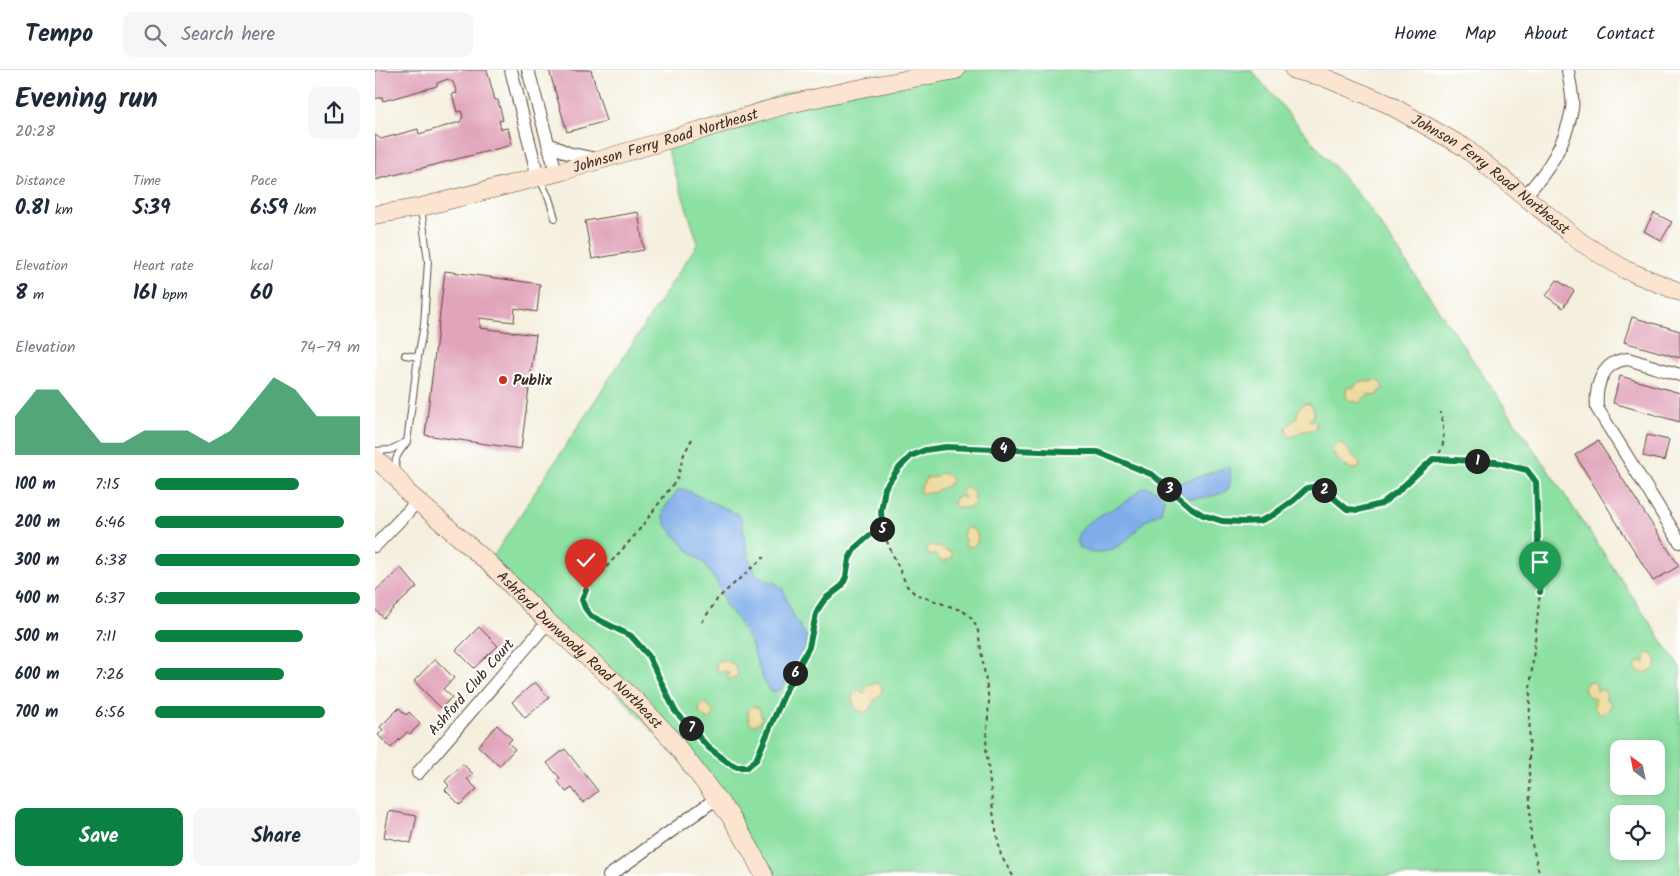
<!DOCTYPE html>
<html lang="en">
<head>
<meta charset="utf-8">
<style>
  :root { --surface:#fff; --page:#f6f6f7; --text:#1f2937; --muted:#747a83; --line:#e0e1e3; --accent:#0b8043 }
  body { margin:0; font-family:Kalam,sans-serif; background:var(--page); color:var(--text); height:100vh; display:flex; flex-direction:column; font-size:19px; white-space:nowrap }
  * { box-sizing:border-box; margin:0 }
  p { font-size:16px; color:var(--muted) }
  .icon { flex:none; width:28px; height:28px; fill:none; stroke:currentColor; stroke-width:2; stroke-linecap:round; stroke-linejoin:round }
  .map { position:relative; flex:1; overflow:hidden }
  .sheet { display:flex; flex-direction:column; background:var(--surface); width:375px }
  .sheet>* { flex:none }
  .needle { width:32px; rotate:328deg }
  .fabs { position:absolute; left:1235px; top:670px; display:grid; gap:10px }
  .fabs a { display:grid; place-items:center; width:55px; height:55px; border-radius:10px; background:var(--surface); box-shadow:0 2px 12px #0003; font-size:25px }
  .pin { position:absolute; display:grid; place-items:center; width:42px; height:42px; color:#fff; margin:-51px -21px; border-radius:50% 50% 50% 0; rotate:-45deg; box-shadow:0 0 5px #0007 }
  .pin .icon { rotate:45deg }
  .km { position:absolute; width:25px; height:25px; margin:-12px; border-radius:50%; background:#222; color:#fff; font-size:14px; line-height:25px; text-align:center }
  .round { display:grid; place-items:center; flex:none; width:52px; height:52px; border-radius:10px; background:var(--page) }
  .headline { display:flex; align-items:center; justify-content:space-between; height:85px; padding:0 15px }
  h1 { font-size:28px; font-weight:600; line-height:38px }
  .stats { display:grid; grid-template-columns:repeat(3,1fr); gap:8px; height:85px; padding:5px 15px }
  .stats div { display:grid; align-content:center }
  .stats b { font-size:21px; font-weight:600 }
  .stats small { font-size:14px; font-weight:400 }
  .stats p { font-size:14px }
  .chart { height:140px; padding:10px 15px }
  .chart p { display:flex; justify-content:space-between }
  .chart svg { width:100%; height:90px; margin-top:5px; fill:var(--accent); opacity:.7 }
  .button { display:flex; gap:10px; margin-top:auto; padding:10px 15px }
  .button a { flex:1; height:58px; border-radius:10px; background:var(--accent); color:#fff; font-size:20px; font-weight:600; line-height:58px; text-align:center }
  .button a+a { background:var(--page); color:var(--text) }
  ul { padding:0 15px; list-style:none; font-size:16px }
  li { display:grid; grid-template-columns:80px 60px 1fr; align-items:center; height:38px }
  li i { height:12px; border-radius:6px; background:var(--accent) }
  header { display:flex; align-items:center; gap:30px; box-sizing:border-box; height:70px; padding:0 25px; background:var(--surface); border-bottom:1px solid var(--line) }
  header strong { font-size:24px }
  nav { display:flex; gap:28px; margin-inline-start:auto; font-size:18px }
  .search { width:350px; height:45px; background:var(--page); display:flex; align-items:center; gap:12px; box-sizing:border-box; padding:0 18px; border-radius:10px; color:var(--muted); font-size:19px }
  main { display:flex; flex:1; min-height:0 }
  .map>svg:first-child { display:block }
  .green { fill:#8ce0a2; stroke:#648560; fill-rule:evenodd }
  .sand { fill:#eeda9e; stroke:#94825e }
  .water { fill:#7fade9; stroke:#5d6c84 }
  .building { fill:#e1a4bb }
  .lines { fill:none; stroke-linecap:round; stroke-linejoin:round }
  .service-casing { stroke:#57483b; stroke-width:8 }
  .minor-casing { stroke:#57483b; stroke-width:14 }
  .secondary-casing { stroke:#57483b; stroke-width:19 }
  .path { stroke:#57483b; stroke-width:2; stroke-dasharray:4 4; stroke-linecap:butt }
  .service { stroke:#fff; stroke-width:6 }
  .minor { stroke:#fff; stroke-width:12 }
  .secondary { stroke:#fce5d0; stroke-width:18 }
  .route-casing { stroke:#fff; stroke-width:10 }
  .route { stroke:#0b8043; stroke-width:6 }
  .poi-dot { fill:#c8321e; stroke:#fff; stroke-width:2 }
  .labels { text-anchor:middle; stroke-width:4; stroke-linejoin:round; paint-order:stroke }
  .street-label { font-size:15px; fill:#3b2a1e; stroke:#fff }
  .poi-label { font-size:15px; font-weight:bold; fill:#3b2a1e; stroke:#fff; text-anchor:start }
</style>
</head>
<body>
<header>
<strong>Tempo</strong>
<div class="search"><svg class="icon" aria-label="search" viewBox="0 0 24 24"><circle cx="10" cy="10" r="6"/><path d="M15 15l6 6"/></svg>Search here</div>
<nav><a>Home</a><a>Map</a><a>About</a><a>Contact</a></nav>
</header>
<main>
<section class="sheet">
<div class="headline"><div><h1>Evening run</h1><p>20:28</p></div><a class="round"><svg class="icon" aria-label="share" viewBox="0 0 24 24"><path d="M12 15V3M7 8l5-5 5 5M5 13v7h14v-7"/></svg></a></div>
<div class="stats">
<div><p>Distance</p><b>0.81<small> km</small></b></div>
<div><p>Time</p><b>5:39</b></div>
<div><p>Pace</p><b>6:59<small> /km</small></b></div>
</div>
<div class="stats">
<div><p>Elevation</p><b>8<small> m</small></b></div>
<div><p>Heart rate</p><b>161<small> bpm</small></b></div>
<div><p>kcal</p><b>60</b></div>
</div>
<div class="chart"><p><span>Elevation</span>74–79 m</p>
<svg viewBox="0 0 160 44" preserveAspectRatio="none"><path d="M0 44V25L10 12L20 12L30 25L40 38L50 38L60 32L70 32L80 32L90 38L100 32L110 19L120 6L130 12L140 25L150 25L160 25V44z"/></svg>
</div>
<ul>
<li><b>100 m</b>7:15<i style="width:70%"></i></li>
<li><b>200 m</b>6:46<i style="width:92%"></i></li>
<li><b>300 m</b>6:38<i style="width:100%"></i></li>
<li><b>400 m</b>6:37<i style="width:100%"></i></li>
<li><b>500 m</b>7:11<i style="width:72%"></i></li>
<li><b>600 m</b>7:26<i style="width:63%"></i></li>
<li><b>700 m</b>6:56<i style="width:83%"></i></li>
</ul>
<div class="button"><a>Save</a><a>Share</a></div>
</section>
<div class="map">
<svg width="1305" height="806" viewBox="0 0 1305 806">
  <rect width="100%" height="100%" fill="#fff"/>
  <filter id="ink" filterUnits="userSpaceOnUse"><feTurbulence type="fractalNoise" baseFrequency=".02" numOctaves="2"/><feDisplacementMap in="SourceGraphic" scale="10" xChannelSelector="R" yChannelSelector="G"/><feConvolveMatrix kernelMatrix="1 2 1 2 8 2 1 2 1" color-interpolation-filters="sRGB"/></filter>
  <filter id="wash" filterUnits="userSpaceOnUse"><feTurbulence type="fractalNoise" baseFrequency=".0096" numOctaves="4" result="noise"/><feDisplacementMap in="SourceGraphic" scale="20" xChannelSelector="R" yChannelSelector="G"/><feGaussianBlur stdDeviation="1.12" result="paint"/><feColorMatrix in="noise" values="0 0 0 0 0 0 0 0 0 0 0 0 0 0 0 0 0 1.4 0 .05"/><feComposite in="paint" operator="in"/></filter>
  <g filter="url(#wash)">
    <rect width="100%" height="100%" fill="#f4efde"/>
    <path class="green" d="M575,0H876L992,135L1179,409L1305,598V806H395L356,744L116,490L323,173L289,69L416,21ZM1244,679H1281V716H1244ZM1244,744H1281V781H1244Z"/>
    <g class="sand">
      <polygon points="1002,310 1006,313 1008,318 1001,326 993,324 985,333 975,331 971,327 971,318 979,317 983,313 987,311 996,312"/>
      <path d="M930,333L935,334L939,341V345L934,350L939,351L941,353V358C936,361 935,359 930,361C924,362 921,366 915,367L912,364L911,357L922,347L923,340Z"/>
      <path d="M964,372C972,375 976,387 985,392L984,398C973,403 959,388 957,378Z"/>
      <path d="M565,403L574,405L577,409L575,414C568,419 565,417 558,423H545V419L551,408L562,407Z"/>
      <polygon points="593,417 599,422 600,434 593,438 581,437 578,434 580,428 584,426 589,429 590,427 587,424 587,420"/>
      <polygon points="593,457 599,460 603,466 602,473 597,477 590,476 591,472 588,467 589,461"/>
      <polygon points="557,474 560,477 567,477 570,480 576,482 577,485 575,489 567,491 560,485 554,485 551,481 554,476"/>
      <path d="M1278,583L1282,591L1279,599C1273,603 1263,605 1260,596L1263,592L1266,591L1270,593V584Z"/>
      <path d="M347,590C355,591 361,595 363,604L359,609H353L352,606L354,604L352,601L344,602L342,599L341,593Z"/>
      <path d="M1213,612H1218L1221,615L1222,621L1229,620L1232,626L1230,628L1236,633C1236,639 1230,643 1225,644L1219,638L1220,629C1213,626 1210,625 1209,617Z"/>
      <path d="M503,613C510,617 506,623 503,628L499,630L498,635L492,642C481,644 476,633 478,623L484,620L489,624L491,617L496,614Z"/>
      <path d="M329,633L333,635L339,643L335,650C328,648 324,645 324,637Z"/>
      <path d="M377,636L384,638L387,648L385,652L379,655L375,653C373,648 371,641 377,636Z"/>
    </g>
    <g class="water">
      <path d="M852,397L855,399C855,405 857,414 853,419C849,425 821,430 814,428C809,426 805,422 802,418L803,412L811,411Z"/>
      <path d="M771,417L782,421L789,428L786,442C781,446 774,447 769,452C765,455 762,459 759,463C744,480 723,488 703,477C694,455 739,440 752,431C759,426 763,419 771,417Z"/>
      <polygon points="309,419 362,444 366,448 373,486 381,504 389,510 400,513 407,518 419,547 432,567 431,575 407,618 399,622 393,619 383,596 376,573 362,549 351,536 344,516 329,493 313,480 291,455 288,446 289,439 303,420"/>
    </g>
    <g id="blocks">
      <g class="building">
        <polygon points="0,0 112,0 120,30 123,30 128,50 124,51 126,59 133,58 137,75 0,110 0,65 6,69 43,59 44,64 85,52 88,46 86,41 82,42 77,24 82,23 78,12 73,9 62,13 62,16 8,31 7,27 0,29"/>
        <polygon points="174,0 216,0 231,51 192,62"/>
        <polygon points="263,142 269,180 217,189 210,151"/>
        <polygon points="1279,143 1297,152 1286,171 1269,161"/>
        <polygon points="70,201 165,214 162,242 140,238 139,252 105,248 105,258 161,265 146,379 50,365"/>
        <polygon points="1182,210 1199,221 1188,238 1171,226"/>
        <polygon points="1257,247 1305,261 1305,288 1249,272"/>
        <polygon points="1245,306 1305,323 1305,352 1238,333"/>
        <polygon points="1272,365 1294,370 1289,391 1268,386"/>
        <polygon points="1223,371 1304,496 1278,511 1200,385"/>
        <polygon points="26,498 42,517 8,548 0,539 0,521"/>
        <polygon points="104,557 123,576 99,598 81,580"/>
        <polygon points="60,589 79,608 68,619 77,627 66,638 39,611"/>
        <polygon points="160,612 174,628 150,648 137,632"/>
        <polygon points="24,638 31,645 34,642 45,654 35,664 32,662 16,678 3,665 8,660 5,657"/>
        <polygon points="122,655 137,669 133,673 140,679 124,696 103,676"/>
        <polygon points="190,679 223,721 208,733 197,718 191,722 182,710 185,708 172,693"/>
        <polygon points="88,694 98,704 92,709 102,719 85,735 70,720 74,716 70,711"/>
        <polygon points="14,741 42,746 36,773 9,767"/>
      </g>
    </g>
  </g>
  <g filter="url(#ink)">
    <use href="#blocks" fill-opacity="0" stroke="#57483b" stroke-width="1"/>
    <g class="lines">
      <g class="service-casing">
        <g id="service">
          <polyline points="164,108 174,128 180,148"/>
          <polyline points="30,285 43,287"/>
          <polyline points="0,381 15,380 29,373"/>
          <path d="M21,402C18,388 24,382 32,372L43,287L49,255L51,222L53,191L46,138"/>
        </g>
      </g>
      <g class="minor-casing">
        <g id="minor">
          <polyline points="136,0 163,107"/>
          <polyline points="153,0 181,102"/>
          <polyline points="173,74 193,83 221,89"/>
          <path d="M1149,126C1173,103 1191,72 1197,39C1199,27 1194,12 1193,0"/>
          <path d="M1305,305L1253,289C1227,291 1220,316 1222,338L1305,472"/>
          <polyline points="0,476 43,431"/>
          <polyline points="43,703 173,552"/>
          <polyline points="234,806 342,728"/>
        </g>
      </g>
      <g class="secondary-casing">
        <g id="secondary">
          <path id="s1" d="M919,0L948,7L1011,33L1089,77L1207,173L1251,200L1305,222"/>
          <path id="s2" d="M0,145L46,137L188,101L410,35L477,20L581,0"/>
          <path id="s3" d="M0,388L22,408L32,422L115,494L173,552L259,629L293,665L356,747L376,780L389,806"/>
        </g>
      </g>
      <g class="path">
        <path d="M317,369L309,384L302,409L261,464L211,520L207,530C214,553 236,554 254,565C261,569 268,578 273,584C284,600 289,623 299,640C308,654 355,703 372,697C375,696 379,692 381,690L412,618L434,577L441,544L445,536L451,529L467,516L479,477L495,465L508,459"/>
        <polyline points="1059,389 1121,392 1152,400 1161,411 1165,522 1155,619 1154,697 1156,770 1165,806"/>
        <polyline points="327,552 343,528 389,487"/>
        <path d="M638,806L626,786L619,749L611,677L614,631L603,561L598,549L588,541L540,524L532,516L509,465L506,442L510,418L523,399L536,386L550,379L571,377L691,382H723L778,405L815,437L828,445L847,451L868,452L885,451L898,445L919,430L932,418L944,416C952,423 964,437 975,439C984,440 996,437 1005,434C1016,430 1062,390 1066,380C1071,368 1067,354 1066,342"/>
      </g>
      <use href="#service" class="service"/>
      <use href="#minor" class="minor"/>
      <use href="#secondary" class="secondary"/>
    </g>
  </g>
  <g class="lines" filter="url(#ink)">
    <g class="route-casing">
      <polyline id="route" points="211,520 207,530 210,538 216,546 256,566 273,585 300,641 334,678 354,693 362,697 372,697 381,690 412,618 434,577 441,544 445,536 450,529 467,516 471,507 474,489 480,478 495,465 508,459 506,442 510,418 523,399 536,386 550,380 571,377 691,382 723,382 778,405 815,437 828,445 847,451 868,452 885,451 898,445 919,430 932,418 944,416 972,439 983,440 1006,434 1022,422 1058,389 1121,392 1152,400 1161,412 1165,522"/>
    </g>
    <use href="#route" class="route"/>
  </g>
  <circle class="poi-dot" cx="128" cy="310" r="5"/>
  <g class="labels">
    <g class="street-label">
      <text dy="5" stroke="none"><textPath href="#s2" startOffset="300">Johnson Ferry Road Northeast</textPath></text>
      <text dy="5" stroke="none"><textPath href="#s1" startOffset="225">Johnson Ferry Road Northeast</textPath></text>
      <text dy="5" stroke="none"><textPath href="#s3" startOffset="281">Ashford Dunwoody Road Northeast</textPath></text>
      <text transform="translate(96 617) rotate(-49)" y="5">Ashford Club Court</text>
    </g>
    <g class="poi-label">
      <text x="138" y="315">Publix</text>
    </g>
  </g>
</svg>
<div class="fabs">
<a><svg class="needle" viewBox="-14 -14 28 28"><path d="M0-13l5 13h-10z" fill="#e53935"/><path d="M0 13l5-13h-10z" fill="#747a83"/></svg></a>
<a><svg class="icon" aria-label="locate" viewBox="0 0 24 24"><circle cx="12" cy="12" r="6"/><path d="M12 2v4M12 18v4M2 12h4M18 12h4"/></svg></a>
</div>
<div class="pin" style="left:1165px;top:522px;background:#1e9e55"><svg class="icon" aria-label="arrive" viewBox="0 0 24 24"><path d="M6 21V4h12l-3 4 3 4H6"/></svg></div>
<div class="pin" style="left:211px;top:520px;background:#d93025"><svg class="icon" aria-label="check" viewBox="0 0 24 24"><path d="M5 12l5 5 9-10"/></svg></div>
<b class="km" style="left:1102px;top:391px">1</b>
<b class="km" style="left:949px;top:420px">2</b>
<b class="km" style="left:794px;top:419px">3</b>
<b class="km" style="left:628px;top:379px">4</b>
<b class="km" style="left:507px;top:459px">5</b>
<b class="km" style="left:420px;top:603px">6</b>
<b class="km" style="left:316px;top:658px">7</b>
</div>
</main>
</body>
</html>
